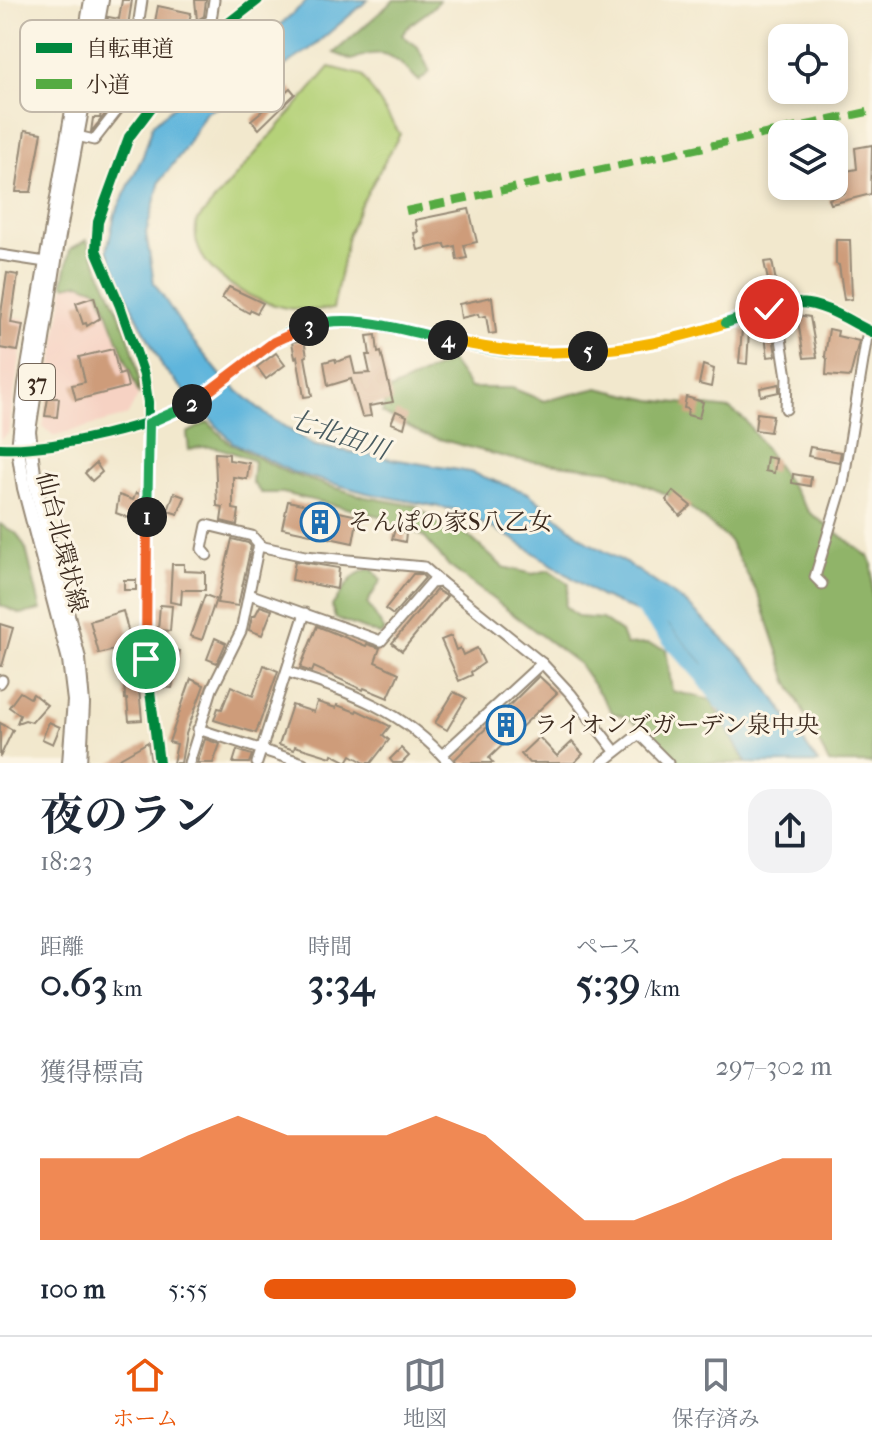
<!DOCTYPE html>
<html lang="ja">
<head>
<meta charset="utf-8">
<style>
  :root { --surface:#fff; --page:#f2f2f3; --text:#1f2937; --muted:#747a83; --line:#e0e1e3; --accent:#ea580c }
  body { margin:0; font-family:"IM FELL French Canon","Noto Serif JP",serif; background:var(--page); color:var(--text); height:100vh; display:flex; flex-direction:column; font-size:30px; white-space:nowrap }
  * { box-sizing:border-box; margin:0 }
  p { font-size:26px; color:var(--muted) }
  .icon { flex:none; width:44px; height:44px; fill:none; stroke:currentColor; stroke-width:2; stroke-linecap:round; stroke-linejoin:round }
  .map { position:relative; height:763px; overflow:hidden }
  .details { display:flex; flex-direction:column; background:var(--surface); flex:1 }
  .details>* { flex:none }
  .buttons { position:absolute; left:768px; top:24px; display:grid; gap:16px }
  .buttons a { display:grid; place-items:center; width:80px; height:80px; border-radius:16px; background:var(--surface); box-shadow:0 4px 12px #0003; font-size:40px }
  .pin { position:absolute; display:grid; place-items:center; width:68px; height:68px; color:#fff; margin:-34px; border:4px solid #fff; border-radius:50%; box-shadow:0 2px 8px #0007 }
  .km { position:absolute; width:40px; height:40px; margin:-20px; border-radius:50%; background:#222; color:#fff; font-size:22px; line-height:40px; text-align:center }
  .round { display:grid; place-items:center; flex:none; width:84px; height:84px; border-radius:24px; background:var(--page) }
  .head { display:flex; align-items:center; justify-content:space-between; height:136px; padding:0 40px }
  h1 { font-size:44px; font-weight:700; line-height:60px }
  .metrics { display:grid; grid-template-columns:repeat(3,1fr); gap:12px; height:136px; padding:8px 40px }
  .metrics div { display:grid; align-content:center }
  .metrics b { font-size:40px; font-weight:700 }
  .metrics small { font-size:22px; font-weight:400 }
  .metrics p { font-size:22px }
  .chart { height:224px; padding:16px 40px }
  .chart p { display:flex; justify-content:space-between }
  .chart svg { width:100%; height:144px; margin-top:8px; fill:var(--accent); opacity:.7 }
  ul { padding:0 40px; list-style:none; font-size:26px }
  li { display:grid; grid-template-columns:128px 96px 1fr; align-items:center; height:60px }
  li i { height:20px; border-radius:10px; background:var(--accent) }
  .tab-bar { display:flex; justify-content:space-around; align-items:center; height:112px; border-top:2px solid var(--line); background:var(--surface); font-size:22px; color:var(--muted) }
  .tab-bar a { display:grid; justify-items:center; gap:4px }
  .tab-bar .active { color:var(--accent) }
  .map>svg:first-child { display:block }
  .built { fill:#f6d2c3 }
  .green { fill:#b5d279; stroke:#787e4c; stroke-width:2 }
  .forest { fill:#90b469; stroke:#666f44; stroke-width:2 }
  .water { fill:#5fb5dc; stroke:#4d707d; stroke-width:2 }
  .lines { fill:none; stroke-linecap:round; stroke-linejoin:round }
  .river { stroke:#5fb5dc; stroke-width:16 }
  .building { fill:#ce9c7a }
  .minor-casing { stroke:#968976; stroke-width:13 }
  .major-casing { stroke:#968976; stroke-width:16 }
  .minor { stroke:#fff; stroke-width:9 }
  .major { stroke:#fff; stroke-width:12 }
  .quiet { stroke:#55ab43; stroke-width:8; stroke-dasharray:16 8; stroke-linecap:butt }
  .cycleway-casing { stroke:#fcf5e5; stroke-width:15 }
  .cycleway { stroke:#00873e; stroke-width:10 }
  .split-1-casing { stroke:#fff; stroke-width:16 }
  .split-2-casing { stroke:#fff; stroke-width:16 }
  .split-3-casing { stroke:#fff; stroke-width:16 }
  .split-4-casing { stroke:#fff; stroke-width:16 }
  .split-5-casing { stroke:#fff; stroke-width:16 }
  .split-6-casing { stroke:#fff; stroke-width:16 }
  .split-7-casing { stroke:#fff; stroke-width:16 }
  .split-1 { stroke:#f0652b; stroke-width:10 }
  .split-2 { stroke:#22a559; stroke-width:10 }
  .split-3 { stroke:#f0652b; stroke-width:10 }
  .split-4 { stroke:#22a559; stroke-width:10 }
  .split-5 { stroke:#f5b400; stroke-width:10 }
  .split-6 { stroke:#f5b400; stroke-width:10 }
  .split-7 { stroke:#22a559; stroke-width:10 }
  .labels { text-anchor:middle; stroke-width:6; stroke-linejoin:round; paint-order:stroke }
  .shield { fill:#fcf5e5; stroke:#75675a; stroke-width:2 }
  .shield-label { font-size:22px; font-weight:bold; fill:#3b2a1e }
  .poi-label { font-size:24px; fill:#3b2a1e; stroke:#fcf5e5; text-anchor:start }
  .street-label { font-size:24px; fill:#3b2a1e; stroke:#fcf5e5 }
  .water-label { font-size:26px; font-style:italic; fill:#485b60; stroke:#fcf5e5 }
  .key { fill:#fcf5e5; stroke:#c2b8a9; stroke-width:2 }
  .key-label { font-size:22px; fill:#3b2a1e }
</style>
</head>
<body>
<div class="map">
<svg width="872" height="763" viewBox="0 0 872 763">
  <rect width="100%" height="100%" fill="#fcf5e5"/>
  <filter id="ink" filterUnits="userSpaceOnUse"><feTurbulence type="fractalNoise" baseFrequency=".0125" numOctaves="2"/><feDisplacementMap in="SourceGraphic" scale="16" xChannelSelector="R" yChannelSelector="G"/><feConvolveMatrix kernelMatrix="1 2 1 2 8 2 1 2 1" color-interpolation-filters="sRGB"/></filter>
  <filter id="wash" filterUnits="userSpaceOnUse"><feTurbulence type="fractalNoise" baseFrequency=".006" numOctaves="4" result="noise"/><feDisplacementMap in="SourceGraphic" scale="32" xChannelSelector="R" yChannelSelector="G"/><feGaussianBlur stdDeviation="1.8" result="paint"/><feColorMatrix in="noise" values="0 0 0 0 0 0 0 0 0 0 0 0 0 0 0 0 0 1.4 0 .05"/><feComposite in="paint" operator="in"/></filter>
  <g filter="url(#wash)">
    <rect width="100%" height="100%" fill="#f2e8cd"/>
    <g class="built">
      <polygon points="80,284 98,291 138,396 127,416 53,436 43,427 64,287"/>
      <polygon points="0,315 26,319 8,434 0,439"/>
    </g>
    <path class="green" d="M330,67L362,75L400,134L359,208L348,235L333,309C316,310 299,311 282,307C246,299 186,266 197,221Z"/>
    <g class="forest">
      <path d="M394,0H439C429,16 414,16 402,35L418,47L430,72L419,81C394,57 387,45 352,60L334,53Z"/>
      <path d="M87,240C105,288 141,343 139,395L99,290L80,283L66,286L63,283L70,249Z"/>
      <polygon points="451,361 470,388 512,388 544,401 598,388 652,400 730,409 745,420 809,512 869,557 872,563 872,763 829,763 788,681 760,598 728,539 682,501 611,470 512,459 425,435 382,413 388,391"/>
      <path d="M208,422L229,443L288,473L365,497L416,506L442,526L464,532L503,567L533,574L549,570L569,584L565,606L578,617L602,619L621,632L626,645L647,644L666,649L672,691L711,700L746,763H678C659,743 639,718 613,713L579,664L449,566L424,537L415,532L387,525L388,518L283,493H261L252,482L254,461C231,452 212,441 189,450L187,433Z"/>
      <polygon points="0,524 17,534 26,549 41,610 21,614 0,605"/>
      <path d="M372,569L381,580L367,603L385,631L380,635L335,618L332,606C343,591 352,570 372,569Z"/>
    </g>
    <polygon class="water" points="308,0 368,0 310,49 232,101 206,112 184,150 160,181 146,233 154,283 188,335 224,379 268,416 315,446 470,472 528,493 589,543 628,564 686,603 755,670 818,763 747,763 728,731 702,663 668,625 600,596 510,537 456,510 367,493 292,472 232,442 163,368 122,286 107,250 115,214 143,156 153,124 192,91 223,75"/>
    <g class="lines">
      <polyline class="river" points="639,604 704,677 722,702"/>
    </g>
    <g id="blocks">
      <g class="building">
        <polygon points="122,0 132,0 123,58 120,58 117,99 91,132 93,118 100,118 117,26 107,23 108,17 119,19"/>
        <polygon points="195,0 206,0 204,16 197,20"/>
        <polygon points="158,6 191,13 188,26 184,28 155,22"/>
        <polygon points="290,88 295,94 259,129 251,120"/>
        <polygon points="25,130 42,133 31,192 16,192"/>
        <polygon points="872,145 871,194 831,204 829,199 845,193 842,172 857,169 855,148"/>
        <polygon points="469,209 477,242 464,245 467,258 457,260 455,246 446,248 445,244 418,250 414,233 418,232 415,220"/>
        <polygon points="836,240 850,240 852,299 844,300 839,265 836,264"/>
        <polygon points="772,261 777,287 770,289 764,262"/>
        <polygon points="7,273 18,275 11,323 23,325 18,351 0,348 0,320"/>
        <polygon points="229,287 263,303 257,313 251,310 249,313 222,298"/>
        <polygon points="94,297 100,318 87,326 86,323 83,324 76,303"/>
        <polygon points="492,297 496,333 489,334 486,316 479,317 478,314 461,318 459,304"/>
        <polygon points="797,315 810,317 817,357 804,358"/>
        <polygon points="772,328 776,356 768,357 764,329"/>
        <polygon points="829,329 838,331 837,336 859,341 850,377 826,375 827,359 825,356"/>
        <polygon points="742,330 749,331 747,364 739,363"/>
        <polygon points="376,335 378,353 381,352 393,402 369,406 371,416 362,417 351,379 328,386 324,362 335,359 336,362 351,357 355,374 370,373 366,355 370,355 367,336"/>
        <polygon points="304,340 307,356 305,357 312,396 304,397 297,356 295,358 292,342"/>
        <polygon points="113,349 119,375 125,373 128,387 76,400 72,385 85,382 79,357"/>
        <polygon points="276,353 285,365 266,379 257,367"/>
        <polygon points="703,365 714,369 711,387 699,384"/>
        <polygon points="779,384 779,392 761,396 760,388"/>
        <polygon points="686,397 703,402 699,418 687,415 688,409 684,408"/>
        <polygon points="48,398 59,398 57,417 45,416"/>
        <polygon points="396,411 407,416 404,428 391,423"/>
        <polygon points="757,413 773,415 770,432 755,430"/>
        <polygon points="810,447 841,452 839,462 808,456"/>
        <polygon points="215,453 229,454 229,460 249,463 247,479 233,477 233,509 239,510 237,525 221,521 223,507 217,506"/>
        <polygon points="767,457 776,459 774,473 765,471"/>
        <polygon points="96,463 102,472 92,481 85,473"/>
        <polygon points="793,474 811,477 810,486 792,483"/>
        <polygon points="673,491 691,506 680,516 666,500"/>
        <polygon points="136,493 140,494 140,522 116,513 119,495 133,500"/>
        <polygon points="174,493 185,497 178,514 168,511"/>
        <polygon points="288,501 358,516 353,543 282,528"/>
        <polygon points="395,529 406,533 405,542 392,539"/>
        <polygon points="232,539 248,543 251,546 238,606 217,603"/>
        <polygon points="295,561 339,568 337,589 292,580"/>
        <polygon points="172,564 184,564 184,571 205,572 205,590 182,590 181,604 170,602"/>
        <polygon points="413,574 421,574 425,578 393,615 385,609"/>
        <rect x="124" y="580" width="12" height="10"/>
        <polygon points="436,590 447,596 402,651 392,643"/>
        <polygon points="205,595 216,599 202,640 190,636"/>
        <polygon points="160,605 172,606 170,631 158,630"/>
        <polygon points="260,606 272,610 262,635 249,630 252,616 255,616"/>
        <polygon points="123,611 132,645 99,654 90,621"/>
        <polygon points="0,624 13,628 2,666 0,666"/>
        <polygon points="317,626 366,646 367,644 380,648 375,662 399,673 388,698 364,688 363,690 314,667 312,672 300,668"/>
        <polygon points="451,636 456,650 460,648 463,655 477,648 484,663 471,672 472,675 459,681 441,640"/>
        <polygon points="215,638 226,643 217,663 207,659"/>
        <polygon points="167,649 180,651 172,688 159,687"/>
        <polygon points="264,665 278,671 256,733 214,720 218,708 222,709 231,686 253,696"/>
        <polygon points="130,674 138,679 142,720 129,721 127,699 125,699 124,677"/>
        <polygon points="539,676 557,693 489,758 493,763 456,763 455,759"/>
        <polygon points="191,679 204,685 186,734 181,763 173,763 177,744 169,742"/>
        <polygon points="20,692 30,698 33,694 47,705 32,722 25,720 17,723 20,715 9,707"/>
        <polygon points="454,692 466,698 447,730 435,723"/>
        <polygon points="317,702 336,708 337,705 356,712 357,710 390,726 383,735 389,740 371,763 365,763 351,755 347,762 332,754 331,757 295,746 294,750 279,745 292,705 314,712"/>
        <polygon points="49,722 60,727 53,744 42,739"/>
        <polygon points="0,723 13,730 0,757"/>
        <polygon points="539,737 557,756 572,742 583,754 574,763 529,763 521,754"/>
        <polygon points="205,739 220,744 213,763 197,763"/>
        <polygon points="148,742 151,763 111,763"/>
        <polygon points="401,748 409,756 402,763 393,763 390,759"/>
        <polygon points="237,750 252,755 249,763 233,763"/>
      </g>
    </g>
  </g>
  <g filter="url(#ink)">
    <use href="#blocks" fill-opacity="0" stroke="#968976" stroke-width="2"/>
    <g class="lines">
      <g class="minor-casing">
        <g id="minor">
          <polyline points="128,95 142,0"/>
          <polyline points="77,136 94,140 151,67 174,44 211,20 214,0"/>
          <polyline points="0,255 52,263"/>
          <polyline points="776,307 787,377 786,409"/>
          <path d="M0,448C49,451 157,427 198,400C237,374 272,331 319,322C345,317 372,324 397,329C445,339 497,357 546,354C592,352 639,348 684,337C715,329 770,301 800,303C825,304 849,321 872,332"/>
          <polyline points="259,546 305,556 424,567 441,582"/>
          <polyline points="822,584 815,577 843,484 868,330"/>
          <polyline points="249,594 381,641 431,583 441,582 542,663 571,694 615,751"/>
          <path d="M288,672C352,693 403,710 449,763"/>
          <polyline points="0,683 2,680"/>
          <polyline points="198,729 303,763"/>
          <polyline points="442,755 542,663"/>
          <polyline points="159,763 146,659 148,402 144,375 120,306 96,250 98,222 129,137 169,84 213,35 258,0"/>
          <polyline points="189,763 212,689 241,631 259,544 252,536 207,525 202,549 207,555"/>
          <polyline points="257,763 305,613"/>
          <polyline points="602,763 639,734 668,763"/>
        </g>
      </g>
      <g class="major-casing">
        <g id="major">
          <polyline points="69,763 74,701 69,660 24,488 18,449 25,384 91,0"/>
          <polyline points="80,763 83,704 79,659 35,483 29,431 58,241 102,0"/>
        </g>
      </g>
      <use href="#minor" class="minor"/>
      <use href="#major" class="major"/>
      <polyline class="quiet" points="406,211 872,111"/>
      <g class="cycleway-casing">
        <g id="cycleway">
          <path d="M0,448C49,451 157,427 198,400C237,374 272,331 319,322C345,317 372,324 397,329C445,339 497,357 546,354C592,352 639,348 684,337C715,329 770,301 800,303C825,304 849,321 872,332"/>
          <polyline points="159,763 146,659 148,402 144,375 120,306 96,250 98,222 129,137 169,84 213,35 258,0"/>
        </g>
      </g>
      <use href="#cycleway" class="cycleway"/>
    </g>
  </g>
  <g class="lines" filter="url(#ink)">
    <g class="split-1-casing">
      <polyline id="split-1" points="146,659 147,517"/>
    </g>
    <g class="split-2-casing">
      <polyline id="split-2" points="147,517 149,423 192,404"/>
    </g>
    <g class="split-3-casing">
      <polyline id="split-3" points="192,404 274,342 309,326"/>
    </g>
    <g class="split-4-casing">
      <path id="split-4" d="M309,326C353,312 404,331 448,340"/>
    </g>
    <g class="split-5-casing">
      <path id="split-5" d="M448,340C499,351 536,355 588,351"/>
    </g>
    <g class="split-6-casing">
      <path id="split-6" d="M588,351C635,348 681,338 726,323"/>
    </g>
    <g class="split-7-casing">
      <polyline id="split-7" points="726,323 769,309"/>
    </g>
    <use href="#split-1" class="split-1"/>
    <use href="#split-2" class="split-2"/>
    <use href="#split-3" class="split-3"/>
    <use href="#split-4" class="split-4"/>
    <use href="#split-5" class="split-5"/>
    <use href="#split-6" class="split-6"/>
    <use href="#split-7" class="split-7"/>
  </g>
  <defs>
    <g id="building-ring" transform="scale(2)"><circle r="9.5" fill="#fcf5e5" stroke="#1f6fb2" stroke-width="1.5"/><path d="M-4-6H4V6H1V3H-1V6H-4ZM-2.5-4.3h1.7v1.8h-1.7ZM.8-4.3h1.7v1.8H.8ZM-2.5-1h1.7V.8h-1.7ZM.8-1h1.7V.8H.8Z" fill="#1f6fb2"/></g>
  </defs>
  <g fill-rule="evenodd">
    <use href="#building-ring" x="320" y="522"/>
    <use href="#building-ring" x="506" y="725"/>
  </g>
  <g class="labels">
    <rect class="shield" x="19" y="364" width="36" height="36" rx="6"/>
    <g class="shield-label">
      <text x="37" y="390">37</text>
    </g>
    <g class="poi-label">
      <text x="348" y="530">そんぽの家S八乙女</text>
      <text x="534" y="733">ライオンズガーデン泉中央</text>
    </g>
    <g class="street-label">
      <text transform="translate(62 542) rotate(76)" y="8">仙台北環状線</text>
    </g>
    <g class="water-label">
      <text transform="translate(339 434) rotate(19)" y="9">七北田川</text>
    </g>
  </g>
  <rect x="20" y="20" width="264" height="92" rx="12" class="key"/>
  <rect x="36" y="43" width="36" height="10" fill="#00873e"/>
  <rect x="36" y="79" width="36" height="10" fill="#55ab43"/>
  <g class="key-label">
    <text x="86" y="56">自転車道</text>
    <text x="86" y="92">小道</text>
  </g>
</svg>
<div class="buttons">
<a><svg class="icon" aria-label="locate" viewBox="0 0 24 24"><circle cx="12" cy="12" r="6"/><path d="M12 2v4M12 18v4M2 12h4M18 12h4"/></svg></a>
<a><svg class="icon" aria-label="layers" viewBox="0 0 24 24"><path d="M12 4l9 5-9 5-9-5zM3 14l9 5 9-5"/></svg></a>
</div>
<div class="pin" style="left:146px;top:659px;background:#1e9e55"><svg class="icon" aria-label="arrive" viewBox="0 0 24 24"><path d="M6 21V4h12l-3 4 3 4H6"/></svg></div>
<div class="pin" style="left:769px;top:309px;background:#d93025"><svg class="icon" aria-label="check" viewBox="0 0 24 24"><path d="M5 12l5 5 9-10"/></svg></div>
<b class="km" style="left:147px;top:517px">1</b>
<b class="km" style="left:192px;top:404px">2</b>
<b class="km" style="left:309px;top:326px">3</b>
<b class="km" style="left:448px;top:340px">4</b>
<b class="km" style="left:588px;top:351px">5</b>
</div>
<section class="details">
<div class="head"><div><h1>夜のラン</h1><p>18:23</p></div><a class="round"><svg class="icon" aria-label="share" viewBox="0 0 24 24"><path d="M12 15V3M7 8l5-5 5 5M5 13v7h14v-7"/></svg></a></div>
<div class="metrics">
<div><p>距離</p><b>0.63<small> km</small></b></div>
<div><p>時間</p><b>3:34</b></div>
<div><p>ペース</p><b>5:39<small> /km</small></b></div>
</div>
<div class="chart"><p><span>獲得標高</span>297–302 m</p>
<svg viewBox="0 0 160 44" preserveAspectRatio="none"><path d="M0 44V19L10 19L20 19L30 12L40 6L50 12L60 12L70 12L80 6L90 12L100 25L110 38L120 38L130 32L140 25L150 19L160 19V44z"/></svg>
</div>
<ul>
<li><b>100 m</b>5:55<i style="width:55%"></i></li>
</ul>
</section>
<nav class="tab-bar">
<a class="active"><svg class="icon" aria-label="home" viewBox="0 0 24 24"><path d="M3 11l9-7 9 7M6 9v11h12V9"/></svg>ホーム</a>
<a><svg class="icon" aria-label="map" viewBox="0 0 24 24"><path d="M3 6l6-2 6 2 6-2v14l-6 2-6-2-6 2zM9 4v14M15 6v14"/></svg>地図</a>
<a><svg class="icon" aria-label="saved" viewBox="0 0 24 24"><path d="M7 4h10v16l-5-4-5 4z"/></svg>保存済み</a>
</nav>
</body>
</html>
